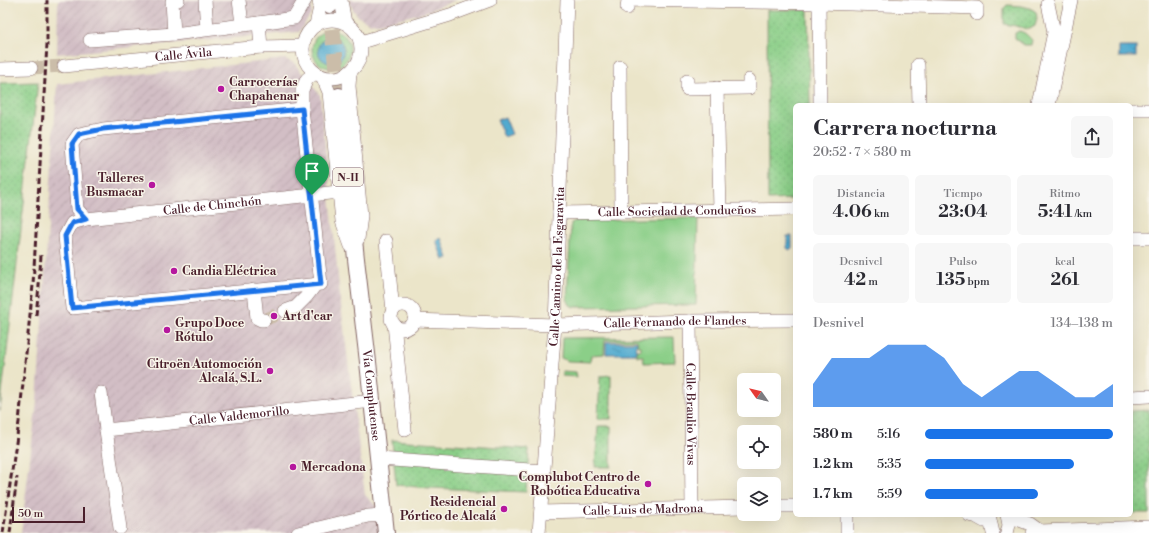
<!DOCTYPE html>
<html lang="es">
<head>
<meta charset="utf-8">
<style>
  :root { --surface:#fff; --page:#f7f7f7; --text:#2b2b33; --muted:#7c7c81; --accent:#1a73e8 }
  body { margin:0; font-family:"Libre Bodoni",serif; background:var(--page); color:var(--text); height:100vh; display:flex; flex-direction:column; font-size:15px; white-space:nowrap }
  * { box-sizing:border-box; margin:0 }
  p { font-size:13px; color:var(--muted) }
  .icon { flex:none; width:22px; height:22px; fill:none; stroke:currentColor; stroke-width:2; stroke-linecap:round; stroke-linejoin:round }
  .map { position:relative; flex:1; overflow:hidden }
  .side { position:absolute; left:793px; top:103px; width:340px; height:414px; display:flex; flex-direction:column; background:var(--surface); border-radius:6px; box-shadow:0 4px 16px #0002 }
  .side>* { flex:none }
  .needle { width:26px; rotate:304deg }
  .buttons { position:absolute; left:737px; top:373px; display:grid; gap:8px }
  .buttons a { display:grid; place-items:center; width:44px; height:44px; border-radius:6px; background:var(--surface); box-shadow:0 4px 16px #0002; font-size:20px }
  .scale { position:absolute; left:12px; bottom:10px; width:73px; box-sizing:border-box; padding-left:4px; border:2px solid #4a1f2b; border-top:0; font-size:11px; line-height:14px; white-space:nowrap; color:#4a1f2b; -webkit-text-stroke:3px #f7f3e8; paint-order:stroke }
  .pin { position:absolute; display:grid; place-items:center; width:34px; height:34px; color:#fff; margin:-41px -17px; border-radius:50% 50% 50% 0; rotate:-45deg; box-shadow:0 0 4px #0007 }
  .pin .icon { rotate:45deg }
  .round { display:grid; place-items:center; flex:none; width:42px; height:42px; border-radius:6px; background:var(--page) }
  .headline { display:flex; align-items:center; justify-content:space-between; height:68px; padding:0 20px }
  h1 { font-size:22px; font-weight:700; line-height:30px }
  .metrics { display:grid; grid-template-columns:repeat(3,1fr); gap:6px; height:68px; padding:4px 20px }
  .metrics div { display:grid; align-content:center; border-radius:6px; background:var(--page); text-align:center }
  .metrics b { font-size:17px; font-weight:700 }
  .metrics small { font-size:11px; font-weight:400 }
  .metrics p { font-size:11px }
  .chart { height:112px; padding:8px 20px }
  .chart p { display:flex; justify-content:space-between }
  .chart svg { width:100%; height:72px; margin-top:4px; fill:var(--accent); opacity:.7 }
  ul { padding:0 20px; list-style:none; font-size:13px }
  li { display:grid; grid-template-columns:64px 48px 1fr; align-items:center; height:30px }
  li i { height:10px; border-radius:5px; background:var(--accent) }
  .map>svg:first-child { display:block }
  .built { fill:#f7d0d0 }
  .industrial { fill:url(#industrial-furrows) }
  .grass { fill:#8bcf88; stroke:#6a775a }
  .park { fill:url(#park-dots); stroke:#6a775a }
  .water { fill:url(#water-ripples); stroke:#4e647d }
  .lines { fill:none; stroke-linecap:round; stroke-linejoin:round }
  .minor-tunnel { stroke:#cbbda9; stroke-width:13; stroke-dasharray:13 6; stroke-linecap:butt }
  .major-tunnel { stroke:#cbbda9; stroke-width:16; stroke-dasharray:16 8; stroke-linecap:butt }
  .minor-casing { stroke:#826462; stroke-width:14 }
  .major-casing { stroke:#826462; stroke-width:18 }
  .minor { stroke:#fff; stroke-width:13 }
  .major { stroke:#fff; stroke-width:16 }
  .rail { stroke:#4a1f2b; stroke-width:3; stroke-dasharray:6 3; stroke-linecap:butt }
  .route-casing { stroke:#fff; stroke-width:8 }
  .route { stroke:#1a73e8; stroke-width:5 }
  .poi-dot { fill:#b5179e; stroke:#f7f3e8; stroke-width:1.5 }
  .labels { text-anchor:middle; stroke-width:3; stroke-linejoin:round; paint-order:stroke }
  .shield { fill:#f7f3e8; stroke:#7e5f64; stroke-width:1 }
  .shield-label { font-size:11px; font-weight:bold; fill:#4a1f2b }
  .street-label { font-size:12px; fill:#4a1f2b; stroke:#f7f3e8 }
  .poi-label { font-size:12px; font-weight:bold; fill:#4a1f2b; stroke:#f7f3e8; text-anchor:start }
</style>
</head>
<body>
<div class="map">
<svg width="1149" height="533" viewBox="0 0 1149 533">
  <defs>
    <pattern id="industrial-furrows" width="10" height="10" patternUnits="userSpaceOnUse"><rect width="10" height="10" fill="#d2bec5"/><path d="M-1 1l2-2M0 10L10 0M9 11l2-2" fill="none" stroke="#b6a3a9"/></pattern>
    <pattern id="park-dots" width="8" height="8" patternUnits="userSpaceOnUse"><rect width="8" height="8" fill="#8bcf88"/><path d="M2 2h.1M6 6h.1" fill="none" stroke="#79b176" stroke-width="1.8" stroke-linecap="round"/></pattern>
    <pattern id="water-ripples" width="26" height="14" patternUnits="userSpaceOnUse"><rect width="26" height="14" fill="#51aacf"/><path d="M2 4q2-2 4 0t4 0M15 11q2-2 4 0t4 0" fill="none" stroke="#458aa8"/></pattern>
  </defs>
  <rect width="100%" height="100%" fill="#f7f3e8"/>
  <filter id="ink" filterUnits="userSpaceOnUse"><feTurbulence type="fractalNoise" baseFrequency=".025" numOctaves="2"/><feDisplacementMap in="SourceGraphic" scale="8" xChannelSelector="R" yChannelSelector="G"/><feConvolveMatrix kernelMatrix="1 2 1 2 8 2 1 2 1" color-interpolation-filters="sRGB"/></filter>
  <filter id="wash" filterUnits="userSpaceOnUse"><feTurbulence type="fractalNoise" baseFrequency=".012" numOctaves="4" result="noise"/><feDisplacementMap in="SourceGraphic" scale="16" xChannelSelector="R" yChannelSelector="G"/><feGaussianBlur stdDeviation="0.9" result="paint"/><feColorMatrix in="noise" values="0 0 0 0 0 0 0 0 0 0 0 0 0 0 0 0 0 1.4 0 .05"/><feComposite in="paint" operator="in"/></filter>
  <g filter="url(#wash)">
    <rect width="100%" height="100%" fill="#ebe5c9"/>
    <rect class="built" x="594" y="532" width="141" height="1"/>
    <g class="industrial">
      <polygon points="58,0 311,0 312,13 299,32 57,54"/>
      <polygon points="349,0 456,0 423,13 381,23 370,23 359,17 353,10"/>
      <polygon points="285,59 294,63 320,95 340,297 365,495 385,515 386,533 21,533 37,401 57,84"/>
    </g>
    <g class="grass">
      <circle cx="331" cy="49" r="19"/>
      <path d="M1019,31C1025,32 1028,36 1032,40L1031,45H1024L1015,38V33Z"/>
      <polygon points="698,218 696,305 574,307 570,305 567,299 571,223 577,220"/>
      <polygon points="674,337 675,362 644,363 643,356 637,356 637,350 641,350 641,346 638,346 637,340 605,340 604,354 591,355 590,362 568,361 561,358 562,338"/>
    </g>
    <g class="park">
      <path d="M1007,5C1017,6 1028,5 1036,12L1037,19L1035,26L1030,29H1027L1016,26L1004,24V8Z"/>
      <polygon points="767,10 808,10 810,105 795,105 795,199 768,200"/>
      <polygon points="38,82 0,411 0,83"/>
      <polygon points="562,371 576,372 577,377 562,376"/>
      <polygon points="611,375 611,419 598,419 600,376"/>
      <polygon points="1149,410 1149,513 1131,513 1131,411"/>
      <polygon points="598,426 611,426 611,467 595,467"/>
      <polygon points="392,440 529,449 526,492 429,488 396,485"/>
    </g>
    <g class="water">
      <circle cx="331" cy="50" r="13"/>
      <rect x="1119" y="47" width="17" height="10"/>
      <polygon points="505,117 512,134 504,137 497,120"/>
      <polygon points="787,236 792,236 792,248 789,250 787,248"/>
      <polygon points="441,238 448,258 443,260 436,240"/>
      <polygon points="606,342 637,342 636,354 606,354"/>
    </g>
  </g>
  <g filter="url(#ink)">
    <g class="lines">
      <g class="minor-tunnel">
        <polyline points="31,68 64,66"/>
        <polyline points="264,320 285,311"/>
      </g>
      <polyline class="major-tunnel" points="330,5 339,96"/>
      <g class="minor-casing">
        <g id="minor">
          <polyline points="178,0 172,1 174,34 259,23 261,47"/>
          <polyline points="205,0 207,29"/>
          <polyline points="239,0 242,24"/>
          <polyline points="341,0 345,23"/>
          <polyline points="819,0 820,105"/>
          <polyline points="627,8 628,0 819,3 977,8 977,14"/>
          <circle cx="332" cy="49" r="29"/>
          <polyline points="259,23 294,18 305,0"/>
          <polyline points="316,25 320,7 319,0"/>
          <polyline points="90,40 174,34"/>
          <polyline points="361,42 450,15 490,0"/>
          <polyline points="918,65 919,105"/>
          <path id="s1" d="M64,66L261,47L303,46"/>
          <polyline points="620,67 621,212"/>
          <polyline points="0,69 31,68"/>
          <path id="s2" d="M315,73L307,79L302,90V109L321,284L72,308L65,236L72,223L86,219L312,195L338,192"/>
          <polyline points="350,73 349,86 361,216 358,239"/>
          <polyline points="323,78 329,92 342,221 351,246"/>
          <polyline points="687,81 687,89 749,88 749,80"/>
          <polyline points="717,88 720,210"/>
          <polyline points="1039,105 1054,32 1048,4"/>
          <polyline points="1049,105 1071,0"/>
          <polyline points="1131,110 1149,110"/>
          <path id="s3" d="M559,213L795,209"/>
          <polyline points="86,219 77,209 72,144 79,134 103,129 302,109"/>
          <polyline points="1131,238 1149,238"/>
          <polyline points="386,241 393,311"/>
          <polyline points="254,290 257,318 261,320 264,320"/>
          <circle cx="403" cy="317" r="12"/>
          <polyline points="285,311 296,307 306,297 316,284"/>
          <path id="s4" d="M414,320L555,325L690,321L795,320"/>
          <path id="s5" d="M690,321L692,508"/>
          <polyline points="394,324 405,430"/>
          <polyline points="101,393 106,430"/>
          <polyline points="1131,397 1149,396"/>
          <polyline points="379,459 544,471"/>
          <polyline points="774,506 795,506"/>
          <path id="s6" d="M541,512L744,507"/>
          <polyline points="847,515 847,533"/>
          <polyline points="969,515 975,516 984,521"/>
          <polyline points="989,515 993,533"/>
          <polyline points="1007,515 1009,525 1007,533"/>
          <polyline points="1014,518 1030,524 1040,531"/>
          <path id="s7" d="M120,528L106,430L373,401"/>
          <polyline points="298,533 368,516 385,515"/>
          <path id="s8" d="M539,533L555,325L567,0"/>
          <polyline points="1032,533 1040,531 1149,527"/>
        </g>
      </g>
      <g class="major-casing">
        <g id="major">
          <polyline points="329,0 330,5"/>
          <path id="s9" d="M339,96L356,259L368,362L386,533"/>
        </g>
      </g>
      <use href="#minor" class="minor"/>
      <use href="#major" class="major"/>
      <g class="rail">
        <polyline points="36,315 39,286 41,255"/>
        <polyline points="3,533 19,422 33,285 47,44 47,0"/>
        <polyline points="10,533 17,477"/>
      </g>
    </g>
  </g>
  <g class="lines" filter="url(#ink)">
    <g class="route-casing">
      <polygon id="route" points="302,109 321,284 72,308 65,236 72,223 86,219 77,209 72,144 79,134 103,129"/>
    </g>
    <use href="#route" class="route"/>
  </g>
  <g class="poi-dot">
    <circle cx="221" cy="89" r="4"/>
    <circle cx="152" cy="185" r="4"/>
    <circle cx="174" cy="271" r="4"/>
    <circle cx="274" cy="316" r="4"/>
    <circle cx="167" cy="330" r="4"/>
    <circle cx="270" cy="371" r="4"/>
    <circle cx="293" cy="467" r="4"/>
    <circle cx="648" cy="484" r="4"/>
    <circle cx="504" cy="509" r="4"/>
  </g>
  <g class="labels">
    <rect class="shield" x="333" y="168" width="30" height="18" rx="3"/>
    <g class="shield-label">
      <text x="348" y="181">N-II</text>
    </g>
    <g class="street-label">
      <text dy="4" stroke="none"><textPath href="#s1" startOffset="120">Calle Ávila</textPath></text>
      <text dy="4" stroke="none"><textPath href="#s2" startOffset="696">Calle de Chinchón</textPath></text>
      <text dy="4" stroke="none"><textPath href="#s3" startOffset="118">Calle Sociedad de Condueños</textPath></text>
      <text dy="4" stroke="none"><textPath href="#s8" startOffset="267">Calle Camino de la Esgaravita</textPath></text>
      <text dy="4" stroke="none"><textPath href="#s4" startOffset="261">Calle Fernando de Flandes</textPath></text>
      <text dy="4" stroke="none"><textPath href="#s9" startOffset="301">Vía Complutense</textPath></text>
      <text dy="4" stroke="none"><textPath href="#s5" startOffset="93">Calle Braulio Vivas</textPath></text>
      <text dy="4" stroke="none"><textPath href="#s7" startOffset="233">Calle Valdemorillo</textPath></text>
      <text dy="4" stroke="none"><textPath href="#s6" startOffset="102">Calle Luis de Madrona</textPath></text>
    </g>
    <g class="poi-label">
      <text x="229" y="86">Carrocerías<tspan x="229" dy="14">Chapahenar</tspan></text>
      <text x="144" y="182" text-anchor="end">Talleres<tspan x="144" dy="14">Busmacar</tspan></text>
      <text x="182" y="275">Candia Eléctrica</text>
      <text x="282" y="320">Art d'car</text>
      <text x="175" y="327">Grupo Doce<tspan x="175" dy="14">Rótulo</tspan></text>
      <text x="262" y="368" text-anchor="end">Citroën Automoción<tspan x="262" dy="14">Alcalá, S.L.</tspan></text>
      <text x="301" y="471">Mercadona</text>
      <text x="640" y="481" text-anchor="end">Complubot Centro de<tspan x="640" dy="14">Robótica Educativa</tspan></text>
      <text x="496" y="506" text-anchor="end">Residencial<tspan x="496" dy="14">Pórtico de Alcalá</tspan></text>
    </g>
  </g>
</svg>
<div class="buttons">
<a><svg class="needle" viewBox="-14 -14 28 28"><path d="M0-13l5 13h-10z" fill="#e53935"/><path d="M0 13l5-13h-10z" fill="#7c7c81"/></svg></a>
<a><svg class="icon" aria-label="locate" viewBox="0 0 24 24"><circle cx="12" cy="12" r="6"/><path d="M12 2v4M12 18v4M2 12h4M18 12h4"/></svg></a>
<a><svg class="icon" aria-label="layers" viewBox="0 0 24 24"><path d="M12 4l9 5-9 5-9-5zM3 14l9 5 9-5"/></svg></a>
</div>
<div class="scale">50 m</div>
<div class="pin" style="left:312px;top:195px;background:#1e9e55"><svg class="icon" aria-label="arrive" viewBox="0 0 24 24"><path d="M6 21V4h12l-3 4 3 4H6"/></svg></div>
<section class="side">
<div class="headline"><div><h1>Carrera nocturna</h1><p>20:52 · 7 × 580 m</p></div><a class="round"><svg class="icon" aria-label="share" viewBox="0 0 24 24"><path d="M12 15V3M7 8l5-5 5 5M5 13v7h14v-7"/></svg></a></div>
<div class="metrics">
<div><p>Distancia</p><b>4.06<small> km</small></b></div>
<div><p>Tiempo</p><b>23:04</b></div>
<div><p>Ritmo</p><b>5:41<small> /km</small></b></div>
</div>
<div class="metrics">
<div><p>Desnivel</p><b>42<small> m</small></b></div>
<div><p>Pulso</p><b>135<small> bpm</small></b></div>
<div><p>kcal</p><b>261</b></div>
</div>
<div class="chart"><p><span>Desnivel</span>134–138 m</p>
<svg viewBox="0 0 160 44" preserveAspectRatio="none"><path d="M0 44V30L10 14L20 14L30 14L40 6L50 6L60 6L70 14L80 30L90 38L100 30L110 22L120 22L130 30L140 38L150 38L160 30V44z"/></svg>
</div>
<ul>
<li><b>580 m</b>5:16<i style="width:100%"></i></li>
<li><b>1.2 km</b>5:35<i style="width:79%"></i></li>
<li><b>1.7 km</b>5:59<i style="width:60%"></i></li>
</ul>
</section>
</div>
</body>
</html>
